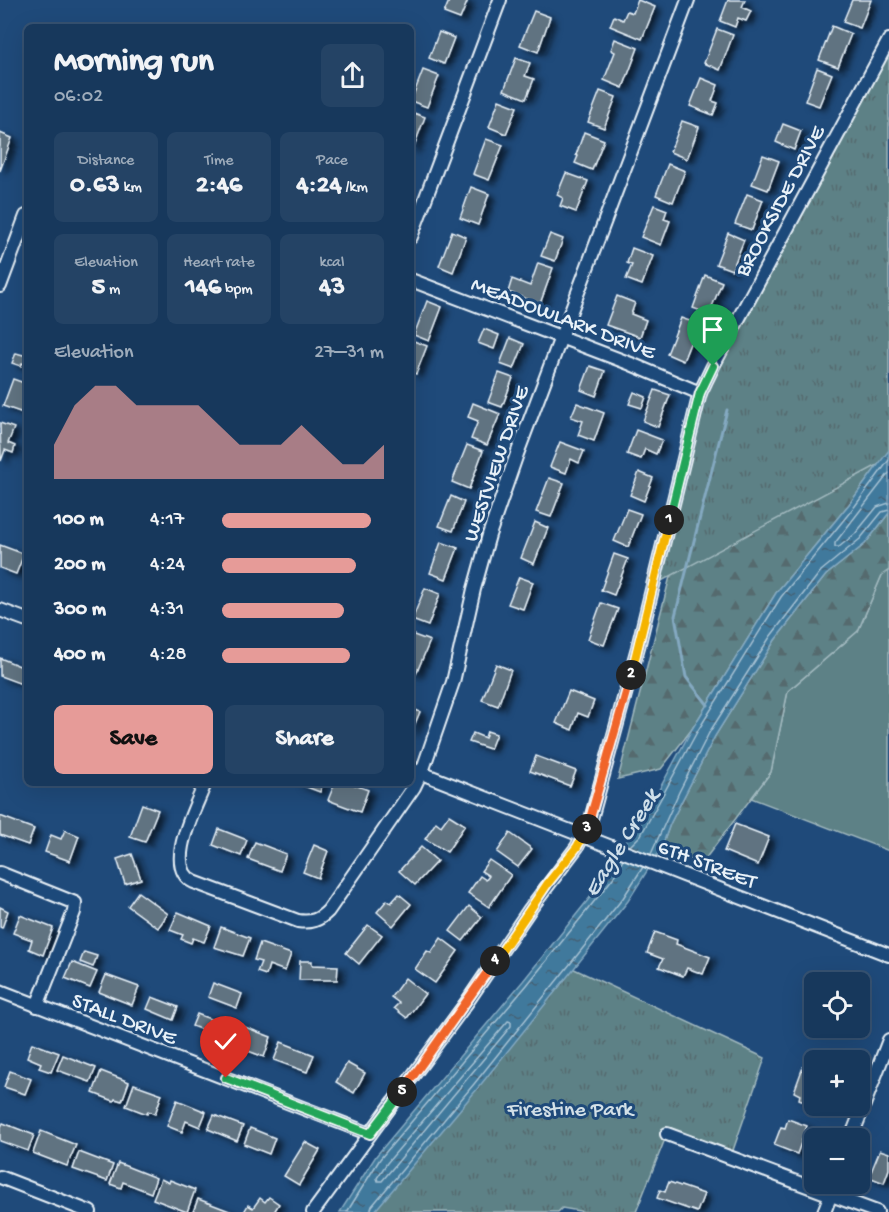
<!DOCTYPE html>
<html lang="en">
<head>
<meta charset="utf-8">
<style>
  :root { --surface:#17385c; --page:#244365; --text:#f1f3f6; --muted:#9eacbb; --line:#365272; --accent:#e69b98 }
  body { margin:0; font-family:"Gochi Hand",sans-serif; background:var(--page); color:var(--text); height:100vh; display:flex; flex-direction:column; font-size:22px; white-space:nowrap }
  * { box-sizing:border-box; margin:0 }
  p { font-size:20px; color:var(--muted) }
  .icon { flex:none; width:33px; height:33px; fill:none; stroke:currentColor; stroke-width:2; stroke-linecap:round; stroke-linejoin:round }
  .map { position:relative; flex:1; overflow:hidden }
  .side { position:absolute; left:24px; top:24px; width:390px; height:762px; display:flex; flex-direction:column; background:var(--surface); border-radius:9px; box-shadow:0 6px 24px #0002,0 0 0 2px var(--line) }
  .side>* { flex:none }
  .buttons { position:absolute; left:804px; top:972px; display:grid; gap:12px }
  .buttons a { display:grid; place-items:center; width:66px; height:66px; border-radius:9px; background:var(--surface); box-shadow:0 6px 24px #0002,0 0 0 2px var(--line); font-size:30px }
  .pin { position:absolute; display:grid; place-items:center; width:51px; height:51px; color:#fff; margin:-62px -26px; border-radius:50% 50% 50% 0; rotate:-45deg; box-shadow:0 0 6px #0007 }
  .pin .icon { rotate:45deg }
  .km { position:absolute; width:30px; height:30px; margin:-15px; border-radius:50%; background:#222; color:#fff; font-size:16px; line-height:30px; text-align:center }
  .round { display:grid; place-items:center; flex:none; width:63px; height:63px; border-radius:9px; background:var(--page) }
  .overview { display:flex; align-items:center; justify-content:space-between; height:102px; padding:0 30px }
  h1 { font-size:33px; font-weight:700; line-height:45px }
  .stats { display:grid; grid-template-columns:repeat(3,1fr); gap:9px; height:102px; padding:6px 30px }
  .stats div { display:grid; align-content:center; border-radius:9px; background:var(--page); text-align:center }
  .stats b { font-size:26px; font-weight:700 }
  .stats small { font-size:16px; font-weight:400 }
  .stats p { font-size:16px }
  .chart { height:168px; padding:12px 30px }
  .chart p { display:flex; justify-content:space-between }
  .chart svg { width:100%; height:108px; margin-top:6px; fill:var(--accent); opacity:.7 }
  .cta { display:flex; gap:12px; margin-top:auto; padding:12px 30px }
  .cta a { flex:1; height:69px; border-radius:9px; background:var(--accent); color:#111; font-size:24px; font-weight:700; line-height:69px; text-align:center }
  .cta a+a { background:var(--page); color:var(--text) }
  ul { padding:0 30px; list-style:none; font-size:20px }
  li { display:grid; grid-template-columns:96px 72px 1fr; align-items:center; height:45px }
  li i { height:15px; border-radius:8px; background:var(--accent) }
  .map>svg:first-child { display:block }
  .green { fill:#5d8186; stroke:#a2b9bf; stroke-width:1.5 }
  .forest { fill:url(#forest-firs); stroke:#a2b9bf; stroke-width:1.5 }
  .park { fill:url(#park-tufts); stroke:#a2b9bf; stroke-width:1.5 }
  .water { fill:url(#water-ripples); stroke:#84a9c1; stroke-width:1.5 }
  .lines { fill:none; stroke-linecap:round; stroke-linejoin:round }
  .shore { stroke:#a5c1d3; stroke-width:1.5 }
  .stream { stroke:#84a9c1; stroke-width:3 }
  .building { fill:#607381; stroke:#e8f1f8; stroke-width:1.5; filter:url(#shadow) }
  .minor-casing { stroke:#e8f1f8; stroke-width:16 }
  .minor { stroke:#1f4a7a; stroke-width:12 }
  .split-1-casing { stroke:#fff; stroke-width:12 }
  .split-2-casing { stroke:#fff; stroke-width:12 }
  .split-3-casing { stroke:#fff; stroke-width:12 }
  .split-4-casing { stroke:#fff; stroke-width:12 }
  .split-5-casing { stroke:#fff; stroke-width:12 }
  .split-6-casing { stroke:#fff; stroke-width:12 }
  .split-7-casing { stroke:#fff; stroke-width:12 }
  .split-1 { stroke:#22a559; stroke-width:8 }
  .split-2 { stroke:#f5b400; stroke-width:8 }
  .split-3 { stroke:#f0652b; stroke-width:8 }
  .split-4 { stroke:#f5b400; stroke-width:8 }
  .split-5 { stroke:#f0652b; stroke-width:8 }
  .split-6 { stroke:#22a559; stroke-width:8 }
  .split-7 { stroke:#22a559; stroke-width:8 }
  .labels { text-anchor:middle; stroke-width:6; stroke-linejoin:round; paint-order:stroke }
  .street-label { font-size:22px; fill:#e8f1f8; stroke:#1f4a7a }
  .park-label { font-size:22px; fill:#d3e0e7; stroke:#1f4a7a }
  .water-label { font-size:24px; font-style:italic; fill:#cfdfea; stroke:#1f4a7a }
</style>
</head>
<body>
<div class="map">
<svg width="889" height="1212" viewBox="0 0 889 1212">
  <defs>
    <pattern id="forest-firs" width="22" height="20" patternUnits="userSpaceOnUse" patternTransform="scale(1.5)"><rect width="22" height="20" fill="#5d8186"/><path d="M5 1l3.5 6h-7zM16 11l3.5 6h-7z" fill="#546a6e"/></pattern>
    <pattern id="park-tufts" width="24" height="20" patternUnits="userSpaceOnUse" patternTransform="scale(1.5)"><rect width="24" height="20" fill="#5d8186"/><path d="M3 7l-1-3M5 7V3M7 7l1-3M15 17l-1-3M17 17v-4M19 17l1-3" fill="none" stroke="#546a6e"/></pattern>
    <pattern id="water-ripples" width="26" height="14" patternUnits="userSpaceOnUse" patternTransform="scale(1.5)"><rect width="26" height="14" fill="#41799c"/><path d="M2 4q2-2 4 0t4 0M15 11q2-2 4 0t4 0" fill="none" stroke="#446073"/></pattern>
    <filter id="shadow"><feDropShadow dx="6" dy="3.5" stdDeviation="3" flood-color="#0009"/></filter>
  </defs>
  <rect width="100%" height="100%" fill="#1f4a7a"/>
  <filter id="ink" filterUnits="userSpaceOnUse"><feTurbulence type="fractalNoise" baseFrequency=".0167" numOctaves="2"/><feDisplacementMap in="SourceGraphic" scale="12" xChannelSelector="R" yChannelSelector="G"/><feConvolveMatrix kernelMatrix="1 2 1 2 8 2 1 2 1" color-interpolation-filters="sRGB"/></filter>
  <g filter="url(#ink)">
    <polygon class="green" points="889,570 889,851 751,798 771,772 788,691 858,631 882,575"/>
    <g class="forest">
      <polygon points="889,450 850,503 776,593 692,729 661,769 618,779 674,561"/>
      <polygon points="889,513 889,570 882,575 858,631 788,691 771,772 702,863 661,849 670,824 715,736 775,640 826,575 865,544"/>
    </g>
    <g class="park">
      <polygon points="889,40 889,459 654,585 700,393"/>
      <polygon points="557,961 765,1058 730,1159 667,1134 636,1212 585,1212 562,1208 558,1212 354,1212"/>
    </g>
    <polygon class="water" points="889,450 889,513 865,544 826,575 775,640 715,736 670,824 661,849 628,901 478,1088 374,1212 340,1212 376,1156 523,981 608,875 627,839 636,832 692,729 776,593 850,503"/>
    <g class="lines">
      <g class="shore">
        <polyline points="889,473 835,543 835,547 839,547 855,534 877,507 889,503"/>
        <polyline points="630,846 641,835 697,732 781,597 855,506 889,460"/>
        <polyline points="651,854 679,792 709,733 770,637 821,571 860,539 882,512 889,510"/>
        <polygon points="508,1021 511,1022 511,1026 382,1181 378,1181 377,1178 387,1163"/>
        <polyline points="347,1212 380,1159 527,985 613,878 623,859"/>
        <polyline points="370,1212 372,1206 474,1084 623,898 643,867"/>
      </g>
      <polyline class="stream" points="708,705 686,677 675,616 727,410"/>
    </g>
    <g class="building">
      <polygon points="447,0 468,0 460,19 444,13 449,1"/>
      <polygon points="638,0 655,7 642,39 610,26 614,16 623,20 627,11 633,13"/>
      <polygon points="728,0 745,0 742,7 751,11 746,21 738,18 735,27 720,21"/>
      <polygon points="852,0 871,0 860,28 843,22"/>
      <polygon points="534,11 550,17 538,52 520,45"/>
      <polygon points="832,26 851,34 838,67 819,60"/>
      <polygon points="717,29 733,35 720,70 704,63"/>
      <polygon points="439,32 454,38 444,64 429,58"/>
      <polygon points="615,39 638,48 623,88 604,80 615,52 611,50"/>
      <polygon points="516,58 530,63 525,76 534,79 526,99 504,90"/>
      <polygon points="817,68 832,74 819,106 805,101"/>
      <polygon points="423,70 439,76 427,107 411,101"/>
      <polygon points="701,78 718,85 712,101 718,103 713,115 690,106"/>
      <polygon points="600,91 616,97 604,128 588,122"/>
      <polygon points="499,100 517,107 506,134 489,127"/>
      <polygon points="411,112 425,117 413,149 411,148"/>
      <polygon points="682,121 699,127 687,159 670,152"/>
      <polygon points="783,124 801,131 794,150 776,142"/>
      <polygon points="584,132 604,140 592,170 575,163 578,156 576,155"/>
      <polygon points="0,133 12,138 0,171"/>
      <polygon points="486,139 503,145 489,180 473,174"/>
      <polygon points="763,155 779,161 768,190 752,184"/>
      <polygon points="668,164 685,171 673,202 656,195"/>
      <polygon points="566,173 588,181 576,212 560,206 563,198 557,195"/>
      <polygon points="471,187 489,194 478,225 460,218"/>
      <polygon points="747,194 763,200 752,230 735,224"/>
      <polygon points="654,205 667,210 664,219 670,221 661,245 641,237"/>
      <polygon points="452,231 466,237 453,272 439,266"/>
      <polygon points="728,233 744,240 732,270 716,264"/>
      <polygon points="550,234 563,239 555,261 541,256"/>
      <polygon points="632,248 653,256 642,285 626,279 632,265 627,263"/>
      <polygon points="538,263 553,268 540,304 508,292 512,279 530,286"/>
      <polygon points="705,275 722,282 709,314 693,308"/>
      <polygon points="617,296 635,303 631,314 646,320 640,337 606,325"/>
      <polygon points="427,301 442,307 429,341 414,335"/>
      <polygon points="681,318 704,326 699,338 693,336 683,361 667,354"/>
      <polygon points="484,329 499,335 494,349 478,343"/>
      <polygon points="510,338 524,344 514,369 500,364"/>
      <polygon points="411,340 427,346 416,374 411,372"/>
      <polygon points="16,353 27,356 27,365 22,363 21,366 12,363"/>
      <polygon points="590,366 605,371 596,396 581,390"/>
      <polygon points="499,373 513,378 502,407 488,402"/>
      <polygon points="13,379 27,384 27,401 23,413 3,406"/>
      <polygon points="655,390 670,395 658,427 643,421"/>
      <polygon points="634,392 646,397 642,408 629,404"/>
      <polygon points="473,403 500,414 487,445 471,439 478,421 468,417"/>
      <polygon points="577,403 604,413 594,441 578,435 583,421 571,417"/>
      <polygon points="0,423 14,428 8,443 15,446 13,453 5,450 1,461"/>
      <polygon points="636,430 662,440 656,454 645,449 641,459 627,454"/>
      <polygon points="560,442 584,451 579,463 571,459 566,473 550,467"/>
      <polygon points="467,445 483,451 469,489 452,482"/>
      <polygon points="639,472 653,478 644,501 630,495"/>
      <polygon points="549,478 564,483 551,517 536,512"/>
      <polygon points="451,496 464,502 453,531 439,526"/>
      <polygon points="627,509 641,514 628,547 614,541"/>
      <polygon points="535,522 548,528 534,564 521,558"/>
      <polygon points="441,542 458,548 446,579 430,573"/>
      <polygon points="0,545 24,554 16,574 0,568"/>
      <polygon points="614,554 628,559 614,595 601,590"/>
      <polygon points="519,577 533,582 523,609 508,604"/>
      <polygon points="425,588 440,594 428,626 412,620"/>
      <polygon points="601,603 618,609 604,645 588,639"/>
      <polygon points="411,634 430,641 416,674 411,672"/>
      <polygon points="0,658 27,669 27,686 0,676"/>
      <polygon points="496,664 511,670 498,706 482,700"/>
      <polygon points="569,691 594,701 588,717 578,713 572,730 556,723"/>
      <polygon points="411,708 420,712 411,733"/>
      <polygon points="487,731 496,734 490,749 469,742 473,733 485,738"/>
      <polygon points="536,756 576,771 570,786 530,771"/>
      <polygon points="296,783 323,783 320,792"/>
      <polygon points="335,783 350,783 368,790 360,812 328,800"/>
      <polygon points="142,804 158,810 145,842 130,837"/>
      <polygon points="449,815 465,825 447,852 425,839 436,822 441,826"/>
      <polygon points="0,816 34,829 28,845 0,835"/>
      <polygon points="735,824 769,837 758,865 724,851"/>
      <polygon points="219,829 247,840 241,856 213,845"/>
      <polygon points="65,830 79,836 70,861 45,852 51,835 61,839"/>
      <polygon points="510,833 532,849 518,867 497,852"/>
      <polygon points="255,842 286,854 280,871 248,859"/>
      <polygon points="314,845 328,851 318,878 303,872"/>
      <polygon points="421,847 437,861 415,885 399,871"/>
      <polygon points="132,854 141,879 125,884 117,859"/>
      <polygon points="489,860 511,875 489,907 468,893 480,876 486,880 489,876 481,871"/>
      <polygon points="138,892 168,914 158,928 128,906"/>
      <polygon points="399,894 411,904 393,926 377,912 387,900 391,903"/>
      <polygon points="469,906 482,917 463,941 450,931"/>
      <polygon points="0,907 8,911 2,928 0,927"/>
      <polygon points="178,912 211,926 204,942 193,938 191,943 181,939 183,935 170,930"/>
      <polygon points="20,915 53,928 43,955 29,949 32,940 13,933"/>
      <polygon points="368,925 382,935 359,964 346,953"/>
      <polygon points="221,927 250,938 243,956 214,947"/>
      <polygon points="655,932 677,940 676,944 710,957 703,974 687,968 683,976 659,967 663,959 647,953"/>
      <polygon points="441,938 458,951 435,983 415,969 427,951 431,953"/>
      <polygon points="260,943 291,954 285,971 269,965 266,975 257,972 261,962 254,960"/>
      <polygon points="84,952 97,956 93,967 80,962"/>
      <polygon points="300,961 312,961 312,965 338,966 337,980 299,980"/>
      <polygon points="72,962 97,972 90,988 65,978"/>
      <polygon points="106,975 139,987 132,1005 99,992"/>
      <polygon points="405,978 425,994 407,1018 394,1008 399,1003 391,997"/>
      <polygon points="213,983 242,994 237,1008 208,997"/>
      <polygon points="152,997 178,1007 173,1020 147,1009"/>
      <polygon points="197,1014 223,1024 218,1036 192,1026"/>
      <polygon points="237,1024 271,1037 264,1057 230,1044"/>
      <polygon points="281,1042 314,1055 307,1072 274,1060"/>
      <polygon points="32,1043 59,1053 51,1072 39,1068 41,1063 27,1057"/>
      <polygon points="63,1055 96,1068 90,1082 57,1070"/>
      <polygon points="347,1063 365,1073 354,1093 336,1082"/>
      <polygon points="803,1067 814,1071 814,1105 799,1099 800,1095 794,1092"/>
      <polygon points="10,1071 31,1079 25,1094 4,1087"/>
      <polygon points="101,1071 129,1082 122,1101 115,1099 114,1101 93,1093"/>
      <polygon points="134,1084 162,1094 155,1114 148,1111 147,1114 126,1106"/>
      <polygon points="177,1100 206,1112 200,1127 186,1121 182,1132 167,1126"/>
      <polygon points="214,1115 243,1126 237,1141 208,1129"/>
      <polygon points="788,1119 807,1126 797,1154 774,1145 781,1127 785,1128"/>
      <polygon points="3,1123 34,1135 28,1151 0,1141 0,1129"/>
      <polygon points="250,1128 275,1138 269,1154 244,1144"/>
      <polygon points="41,1131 76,1145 67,1166 33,1153"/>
      <polygon points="305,1142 320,1150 299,1185 284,1176"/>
      <polygon points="880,1150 889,1153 889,1169 884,1183 869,1177"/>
      <polygon points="79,1152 113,1165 107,1181 73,1169"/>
      <polygon points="118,1163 156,1178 151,1193 123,1182 121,1188 110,1184"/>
      <polygon points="161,1179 169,1183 170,1180 195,1190 187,1212 153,1199"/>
      <polygon points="669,1182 704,1194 697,1212 657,1198 660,1190 665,1192"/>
      <polygon points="269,1197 279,1204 274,1212 244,1212 248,1205 253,1208 260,1198 265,1202"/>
      <polygon points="198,1199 232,1212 193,1212"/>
    </g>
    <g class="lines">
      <g class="minor-casing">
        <g id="minor">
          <polyline points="411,237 500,0"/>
          <polyline points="411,280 631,364 700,393"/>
          <polyline points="0,286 26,216"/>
          <polyline points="0,610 27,620"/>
          <polyline points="411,769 889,955"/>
          <path d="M205,783C197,806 162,867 194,882L298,921C311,923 319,920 328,911L414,787L424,766L453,682L474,589L489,535L517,454L688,0"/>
          <polyline points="0,873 75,903 74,912 37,1006"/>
          <polyline points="0,991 370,1134"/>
          <polyline points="667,1134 877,1212"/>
          <polyline points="851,1138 889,1040"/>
          <polyline points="0,1177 90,1212"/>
          <polyline points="313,1212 467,1002 530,909 577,847 591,819 638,647 700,393 713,366 889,40"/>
          <polyline points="824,1212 835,1184"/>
        </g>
      </g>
      <use href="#minor" class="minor"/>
    </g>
  </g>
  <g class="lines" filter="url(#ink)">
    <g class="split-1-casing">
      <polyline id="split-1" points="669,520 700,393 713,366"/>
    </g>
    <g class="split-2-casing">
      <polyline id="split-2" points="631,675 669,520"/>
    </g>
    <g class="split-3-casing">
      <polyline id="split-3" points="587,829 631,675"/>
    </g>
    <g class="split-4-casing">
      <polyline id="split-4" points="495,961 548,883 577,847 587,829"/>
    </g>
    <g class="split-5-casing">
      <polyline id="split-5" points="402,1092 495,961"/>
    </g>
    <g class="split-6-casing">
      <polyline id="split-6" points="270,1095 370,1134 402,1092"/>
    </g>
    <g class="split-7-casing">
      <polyline id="split-7" points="226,1078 270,1095"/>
    </g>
    <use href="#split-1" class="split-1"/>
    <use href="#split-2" class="split-2"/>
    <use href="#split-3" class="split-3"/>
    <use href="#split-4" class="split-4"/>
    <use href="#split-5" class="split-5"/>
    <use href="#split-6" class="split-6"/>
    <use href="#split-7" class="split-7"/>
  </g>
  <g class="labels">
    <g class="street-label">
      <text transform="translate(778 200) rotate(-62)" y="8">BROOKSIDE DRIVE</text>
      <text transform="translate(564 316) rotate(21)" y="8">MEADOWLARK DRIVE</text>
      <text transform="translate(494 463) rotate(-71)" y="8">WESTVIEW DRIVE</text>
      <text transform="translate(708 862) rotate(21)" y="8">6TH STREET</text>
      <text transform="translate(125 1017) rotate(21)" y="8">STALL DRIVE</text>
    </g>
    <g class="park-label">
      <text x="570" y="1115">Firestine Park</text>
    </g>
    <g class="water-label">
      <text transform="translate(620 842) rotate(-58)" y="8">Eagle Creek</text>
    </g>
  </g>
</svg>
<div class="buttons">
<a><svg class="icon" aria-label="locate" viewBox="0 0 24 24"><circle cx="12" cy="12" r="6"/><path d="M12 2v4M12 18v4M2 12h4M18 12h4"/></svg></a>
<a>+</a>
<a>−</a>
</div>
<div class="pin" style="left:713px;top:366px;background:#1e9e55"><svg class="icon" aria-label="arrive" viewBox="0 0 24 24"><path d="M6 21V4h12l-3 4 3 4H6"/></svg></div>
<div class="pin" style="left:226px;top:1078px;background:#d93025"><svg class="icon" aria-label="check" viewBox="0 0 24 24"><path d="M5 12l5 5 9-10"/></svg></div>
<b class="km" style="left:669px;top:520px">1</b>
<b class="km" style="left:631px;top:675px">2</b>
<b class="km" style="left:587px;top:829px">3</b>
<b class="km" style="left:495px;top:961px">4</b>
<b class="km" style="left:402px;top:1092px">5</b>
<section class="side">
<div class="overview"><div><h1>Morning run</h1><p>06:02</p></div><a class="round"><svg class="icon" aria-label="share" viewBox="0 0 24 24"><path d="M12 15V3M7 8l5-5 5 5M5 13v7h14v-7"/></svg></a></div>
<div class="stats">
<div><p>Distance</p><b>0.63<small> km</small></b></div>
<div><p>Time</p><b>2:46</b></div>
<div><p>Pace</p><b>4:24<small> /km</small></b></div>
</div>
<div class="stats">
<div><p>Elevation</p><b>5<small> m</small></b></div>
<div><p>Heart rate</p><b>146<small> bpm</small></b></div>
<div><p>kcal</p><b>43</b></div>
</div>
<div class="chart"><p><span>Elevation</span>27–31 m</p>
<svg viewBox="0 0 160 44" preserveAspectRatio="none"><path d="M0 44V30L10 14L20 6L30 6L40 14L50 14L60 14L70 14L80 22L90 30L100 30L110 30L120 22L130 30L140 38L150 38L160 30V44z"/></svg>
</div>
<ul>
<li><b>100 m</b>4:17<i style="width:92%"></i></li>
<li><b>200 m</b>4:24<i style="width:83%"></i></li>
<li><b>300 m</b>4:31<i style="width:75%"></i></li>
<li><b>400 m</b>4:28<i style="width:79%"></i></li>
</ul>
<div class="cta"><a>Save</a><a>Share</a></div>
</section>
</div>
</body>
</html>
